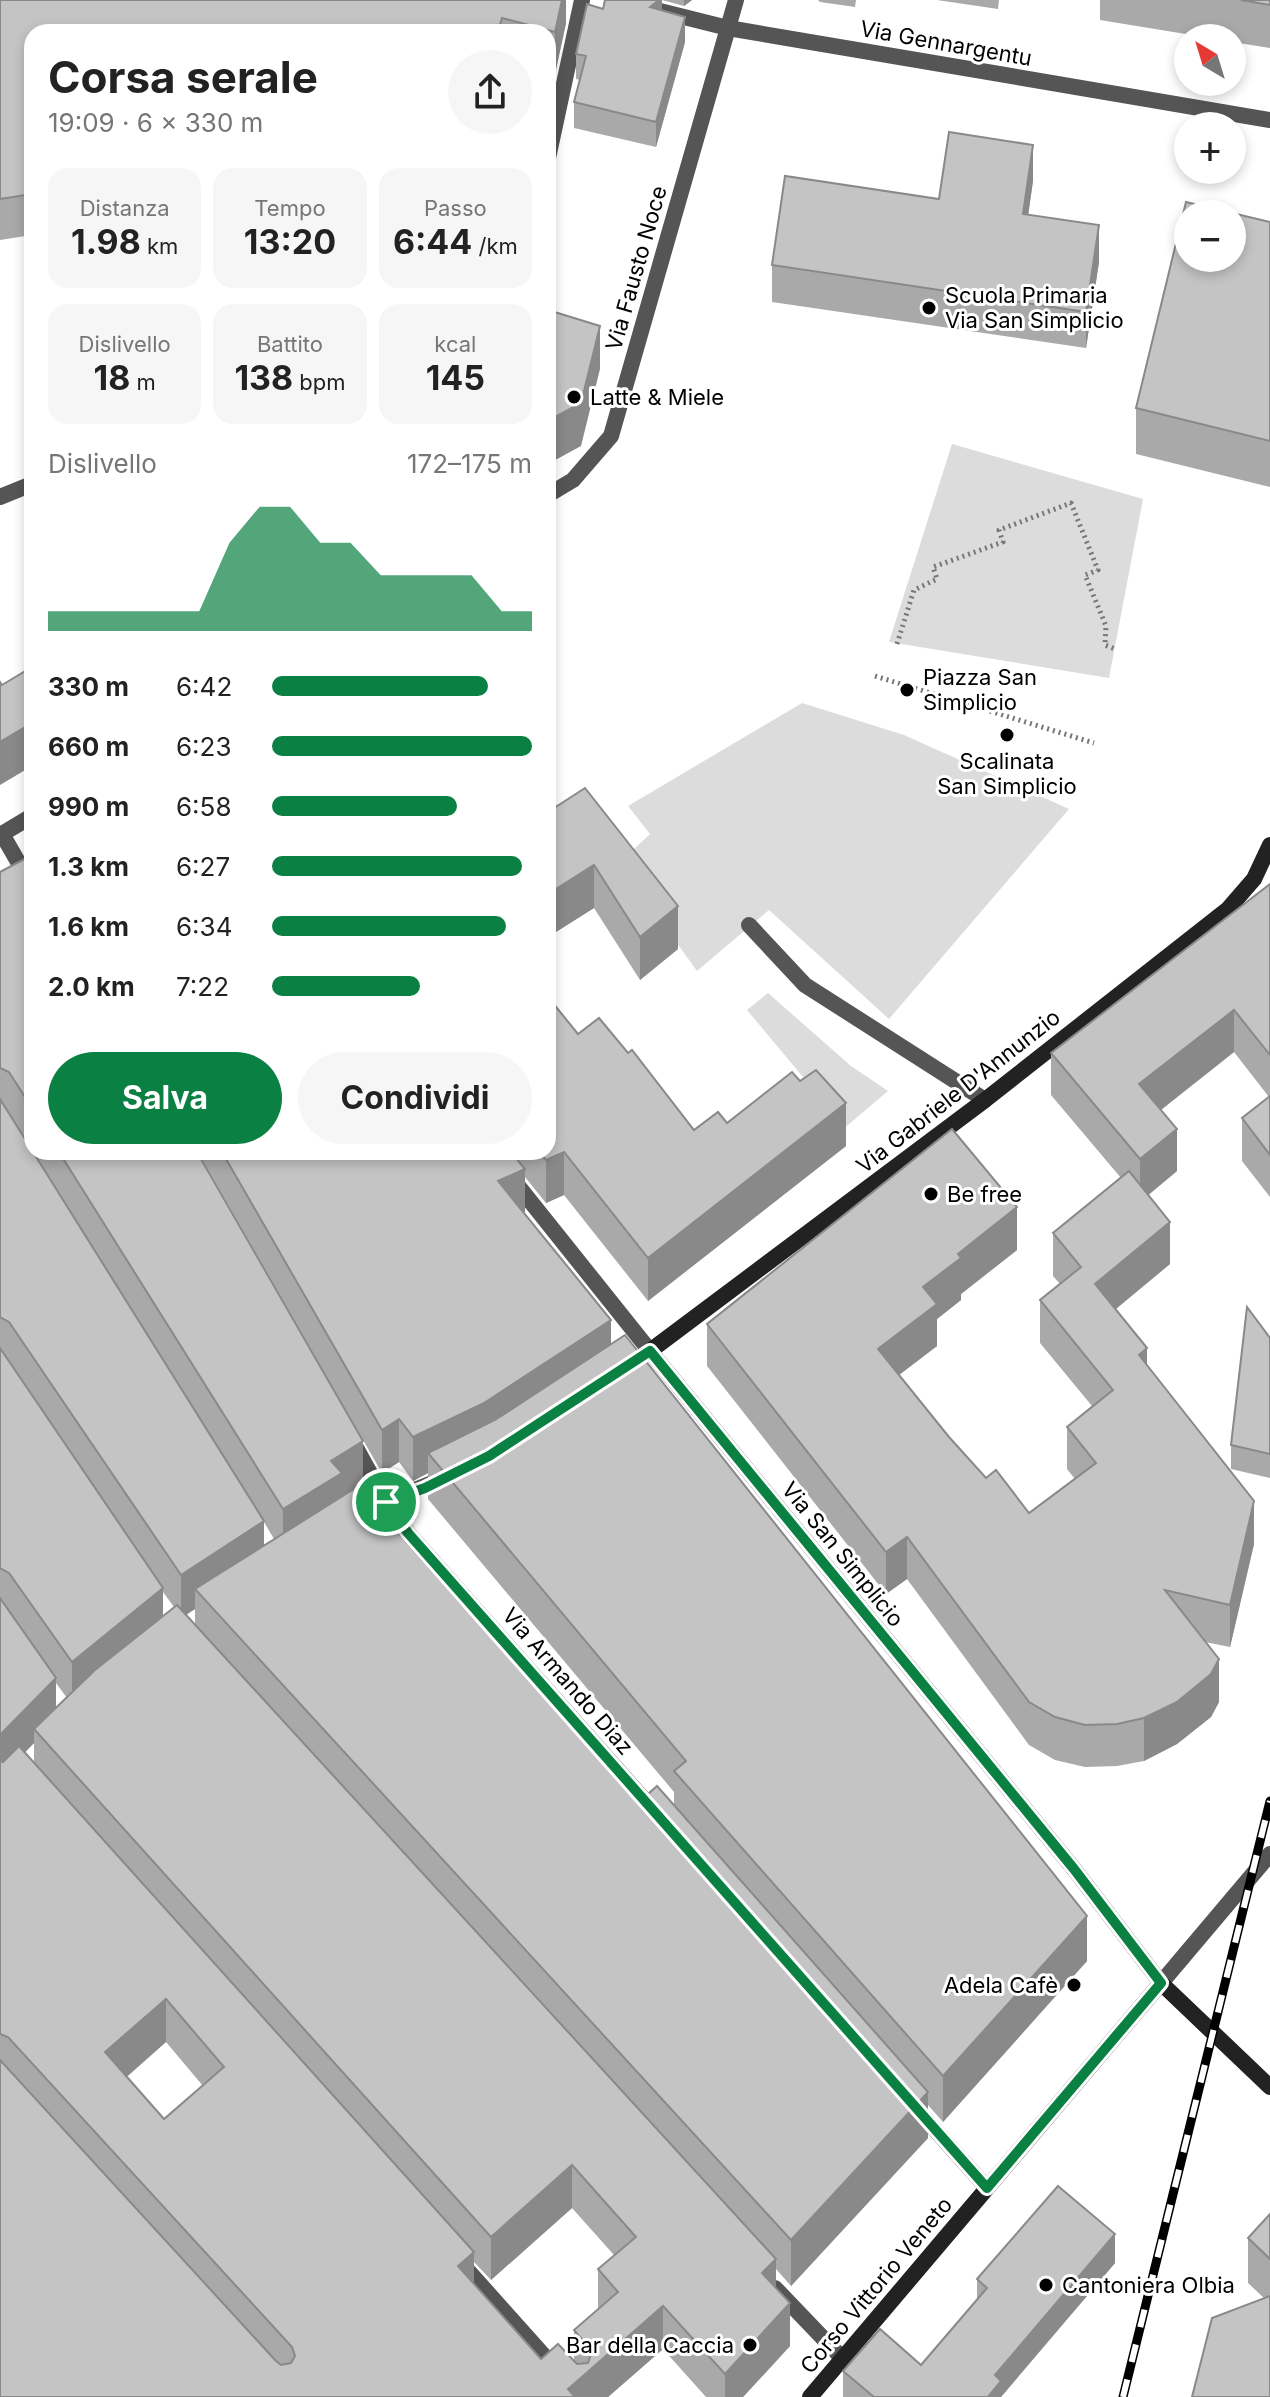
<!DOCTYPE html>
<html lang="it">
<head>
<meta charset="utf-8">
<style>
  :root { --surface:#fff; --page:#f6f6f6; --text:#222; --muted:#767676; --accent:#0b8043 }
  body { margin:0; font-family:Inter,sans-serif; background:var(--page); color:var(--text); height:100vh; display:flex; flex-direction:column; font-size:30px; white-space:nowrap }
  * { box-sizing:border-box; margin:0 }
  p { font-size:26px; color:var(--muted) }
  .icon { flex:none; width:44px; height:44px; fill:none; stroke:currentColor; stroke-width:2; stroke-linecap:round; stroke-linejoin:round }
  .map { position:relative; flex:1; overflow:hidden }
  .panel { position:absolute; left:24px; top:24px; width:532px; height:1136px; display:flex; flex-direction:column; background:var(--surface); border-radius:24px; box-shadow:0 4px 12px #0003 }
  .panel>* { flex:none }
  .needle { width:52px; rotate:322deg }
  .buttons { position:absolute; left:1174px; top:24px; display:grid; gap:16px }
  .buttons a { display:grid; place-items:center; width:72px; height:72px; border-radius:50%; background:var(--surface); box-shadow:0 4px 12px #0003; font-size:40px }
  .pin { position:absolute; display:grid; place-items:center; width:68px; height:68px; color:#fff; margin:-34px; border:4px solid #fff; border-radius:50%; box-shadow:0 2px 8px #0007 }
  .round { display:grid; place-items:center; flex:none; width:84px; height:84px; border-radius:42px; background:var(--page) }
  .summary { display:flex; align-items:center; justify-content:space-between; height:136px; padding:0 24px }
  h1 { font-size:44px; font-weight:700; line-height:60px }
  .metrics { display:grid; grid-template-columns:repeat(3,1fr); gap:12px; height:136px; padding:8px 24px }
  .metrics div { display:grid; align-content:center; border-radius:20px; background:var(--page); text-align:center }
  .metrics b { font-size:34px; font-weight:700 }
  .metrics small { font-size:22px; font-weight:400 }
  .metrics p { font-size:22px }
  .chart { height:224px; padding:16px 24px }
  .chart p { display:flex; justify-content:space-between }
  .chart svg { width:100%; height:144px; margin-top:8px; fill:var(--accent); opacity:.7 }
  .button { display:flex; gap:16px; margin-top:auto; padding:16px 24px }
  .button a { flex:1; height:92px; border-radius:48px; background:var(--accent); color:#fff; font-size:32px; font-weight:700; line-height:92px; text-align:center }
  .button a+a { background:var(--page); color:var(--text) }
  ul { padding:0 24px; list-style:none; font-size:26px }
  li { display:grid; grid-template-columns:128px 96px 1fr; align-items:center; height:60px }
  li i { height:20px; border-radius:10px; background:var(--accent) }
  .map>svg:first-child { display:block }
  .green { fill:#dcdcdc }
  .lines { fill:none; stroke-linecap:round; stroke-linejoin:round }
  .path { stroke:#777; stroke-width:5; stroke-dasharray:2 4; stroke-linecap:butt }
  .service { stroke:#555; stroke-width:16 }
  .minor { stroke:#555; stroke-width:16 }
  .tertiary { stroke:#555; stroke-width:16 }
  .secondary { stroke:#222; stroke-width:16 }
  .rail-casing { stroke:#000; stroke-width:9 }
  .rail { stroke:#fff; stroke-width:6; stroke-dasharray:18; stroke-linecap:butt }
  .wall { fill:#a9a9a9; fill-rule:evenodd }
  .shaded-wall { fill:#898989 }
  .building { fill:#c4c4c4; stroke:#898989; stroke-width:2; fill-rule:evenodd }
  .route-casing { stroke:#fff; stroke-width:16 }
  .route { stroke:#0b8043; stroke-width:10 }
  .poi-dot { fill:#000; stroke:#fff; stroke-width:3 }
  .labels { text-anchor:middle; stroke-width:6; stroke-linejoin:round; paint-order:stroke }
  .street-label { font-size:22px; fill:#000; stroke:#fff }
  .poi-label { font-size:22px; fill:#000; stroke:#fff; text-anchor:start }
</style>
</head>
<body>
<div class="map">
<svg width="1270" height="2397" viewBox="0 0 1270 2397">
  <rect width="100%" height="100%" fill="#fff"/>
  <g class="green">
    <polygon points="952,444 1143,499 1109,678 889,642"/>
    <polygon points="802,703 904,735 1069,809 889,1019 769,910 697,971 619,863 650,834 628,806"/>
    <polygon points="768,993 851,1066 888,1091 842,1130 803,1077 747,1010"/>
  </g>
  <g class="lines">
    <g class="path">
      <polyline points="897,644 914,590 937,579 933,567 1003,542 999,530 1071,503 1098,570 1085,575 1106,626 1105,645 1115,649"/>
      <polyline points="875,676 1094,743"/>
    </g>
    <polyline class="service" points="749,925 805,985 985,1100"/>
    <g class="minor">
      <polyline points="616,0 728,28 1270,120"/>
      <polyline points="548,158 582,0"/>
      <polyline points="548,495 573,480 611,436 736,0"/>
      <polyline points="0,497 32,484"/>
      <polyline points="2,834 32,886"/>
      <polyline points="354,1444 386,1502 408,1533 655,1812"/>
      <polyline points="1161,1983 1270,1854"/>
      <polyline points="914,2106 987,2188"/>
      <polyline points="462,2264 581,2397"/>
      <polyline points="775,2288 843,2359"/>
    </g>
    <g class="tertiary">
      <polyline points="0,835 32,816"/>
      <polyline points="491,1152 650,1351 623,1368"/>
      <polyline points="360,1518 386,1502 447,1477"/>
    </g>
    <g class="secondary">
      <polyline points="1270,845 1254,879 1228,909 985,1100 650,1351 1074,1869 1161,1983 1270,2087"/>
      <polyline points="810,2397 1161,1983"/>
    </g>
    <g class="rail-casing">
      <polyline id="rail" points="1123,2397 1270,1801"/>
    </g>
    <use href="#rail" class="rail"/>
  </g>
  <g class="wall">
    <polygon points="0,0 566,0 566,23 555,74 548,72 548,32 32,32 32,235 0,240"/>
    <polygon points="605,0 692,0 684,6 662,0 662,11 685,42 656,147 574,128 574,102 580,80 576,79 576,54 603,9"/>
    <polygon points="818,0 856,0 855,7 820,2"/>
    <polygon points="937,0 999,0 998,9"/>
    <polygon points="1100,0 1270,0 1270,48 1232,42 1232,38 1210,38 1100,20"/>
    <polygon points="1033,181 1028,215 1099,262 1086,348 772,302 772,265 939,199"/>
    <polygon points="1270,222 1270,487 1136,454 1136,408"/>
    <polygon points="548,812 678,949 640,980 594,908 548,937"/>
    <path d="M32,855V1152H197L363,1484L358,1488L639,1802L674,1805V1792L428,1499V1473L413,1481L399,1462L382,1473L198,1152H548L578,1034L628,1053L694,1130L727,1123L846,1146L648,1301L564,1195L546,1203L525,1177V1212L524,1213L611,1344L1087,1961L943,2122L928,2105V2138L791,2286L776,2269V2287L790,2346L743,2397H706L663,2349L608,2397H0V872ZM264,1522L274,1539L264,1546ZM163,1592L174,1607L163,1616ZM195,1609V1625L186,1615ZM56,1683L67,1698L56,1709ZM34,1743V1762L25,1752ZM166,2042L203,2086L164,2119L127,2077ZM572,2208L614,2255L598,2269V2309L574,2330V2361L541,2359L474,2284V2262L491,2280Z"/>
    <polygon points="1270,884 1270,1197 1242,1161 1242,1118 1269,1097 1234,1052 1161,1110 1177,1171 1148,1195 1170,1264 1116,1309 1147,1365 1254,1544 1230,1647 1205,1642 1219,1702 1211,1717 1177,1744 1144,1761 1117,1766 1085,1767 1055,1760 1029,1745 907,1579 886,1594 707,1366 707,1324 1017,1250 961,1294 961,1300 937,1319 937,1346 899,1375 949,1437 986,1478 1029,1513 1075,1479 1067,1469 1067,1427 1092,1406 1040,1343 1040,1300 1060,1284 1053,1276 1053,1233 1121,1178 1051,1095 1051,1053"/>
    <polygon points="1270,1338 1270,1478 1231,1469 1231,1445"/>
    <polygon points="1270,2214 1270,2397 1264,2298 1248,2283 1248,2238"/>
    <polygon points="1115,2263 1001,2397 843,2397 843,2371 921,2365 977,2300 977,2279"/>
  </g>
  <g class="shaded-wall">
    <polygon points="562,0 566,0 566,23 555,74 555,32"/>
    <polygon points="659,0 662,0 662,23 650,7"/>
    <polygon points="684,0 692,0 684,6"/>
    <polygon points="685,17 685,42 656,147 656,122"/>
    <polygon points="1033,145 1033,181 1023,251 1023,214"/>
    <polygon points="1099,225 1099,262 1086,348 1086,312"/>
    <polygon points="600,326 600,369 581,446 548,464 548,421"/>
    <polygon points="32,723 32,766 0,785 0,742"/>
    <polygon points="594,865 594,908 548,937 548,894"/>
    <polygon points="678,906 678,949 640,980 640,937"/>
    <polygon points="1234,1010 1234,1052 1139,1127 1139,1084"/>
    <polygon points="846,1103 846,1146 648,1301 648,1258"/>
    <polygon points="1177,1129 1177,1171 1140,1202 1140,1159"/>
    <polygon points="564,1152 564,1195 546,1203 546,1160"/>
    <polygon points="525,1169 525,1212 498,1224 498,1181"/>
    <polygon points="1017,1207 1017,1250 961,1294 961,1300 937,1319 937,1346 878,1391 878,1349 923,1287 958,1254"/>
    <polygon points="1170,1222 1170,1264 1095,1326 1095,1284"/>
    <polygon points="611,1320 611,1363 428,1453 428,1473 413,1481 413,1437"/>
    <polygon points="1147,1348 1147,1391 1139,1355"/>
    <polygon points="399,1419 399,1462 382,1473 382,1430"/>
    <polygon points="363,1441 363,1484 342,1497 283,1552 283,1509 331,1461"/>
    <polygon points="1254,1501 1254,1544 1230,1647 1230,1605"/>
    <polygon points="264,1521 264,1564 195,1589 195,1609 181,1618 181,1575"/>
    <polygon points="907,1537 907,1579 886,1594 886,1552"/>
    <polygon points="163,1588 163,1631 72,1705 72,1662"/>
    <polygon points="1219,1659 1219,1702 1211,1717 1177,1744 1144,1761 1144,1718"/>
    <polygon points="56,1678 56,1721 34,1729 34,1743 0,1778 0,1735"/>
    <polygon points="1087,1916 1087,1961 943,2122 943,2076"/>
    <polygon points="166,1999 166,2042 105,2095 105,2052"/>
    <polygon points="928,2092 928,2138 791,2286 791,2240"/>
    <polygon points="572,2165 572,2208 491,2280 491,2237"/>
    <polygon points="1115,2234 1115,2263 1001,2397 988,2397 995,2375"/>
    <polygon points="474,2252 474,2295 458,2266"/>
    <polygon points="776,2259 776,2302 762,2273"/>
    <polygon points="790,2303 790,2346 743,2397 725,2397 725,2374"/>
    <polygon points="663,2306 663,2349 608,2397 568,2397 568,2389"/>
  </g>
  <g class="building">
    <polygon points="0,0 562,0 555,32 502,18 498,32 32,32 32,194 0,199"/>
    <polygon points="605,0 659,0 650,7 685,17 656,122 574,102 586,56 576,54 587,4 603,9"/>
    <polygon points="1241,0 1270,0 1270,5"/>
    <polygon points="949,132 1033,145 1023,214 1099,225 1086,312 772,265 785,176 939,199"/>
    <path d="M1186,202L1270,222V441L1136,408ZM1188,214H1232V258H1188Z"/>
    <polygon points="548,310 600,326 581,403 548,421"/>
    <polygon points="32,667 32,723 0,742 0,682 2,685"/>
    <polygon points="585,788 678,906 640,937 594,865 548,894 548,812"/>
    <polygon points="32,855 32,1108 9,1072 0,1068 0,872"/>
    <polygon points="1270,884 1270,1055 1234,1010 1139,1084 1177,1129 1140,1159 1051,1053"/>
    <polygon points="548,997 578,1034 599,1018 628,1053 632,1050 694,1130 718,1112 727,1123 792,1072 800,1081 816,1070 846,1103 648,1258 564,1152 546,1160 539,1152 548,1152"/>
    <polygon points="1270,1096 1270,1155 1242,1118"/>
    <polygon points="0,1099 32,1150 32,1152 33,1152 264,1521 181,1575 9,1322 0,1317"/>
    <polygon points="952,1129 1017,1207 958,1254 961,1258 923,1287 937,1304 878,1349 949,1437 986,1478 996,1470 1029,1513 1096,1463 1067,1427 1113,1390 1040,1300 1081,1267 1053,1233 1129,1171 1170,1222 1095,1284 1147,1348 1139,1355 1254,1501 1230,1605 1165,1590 1219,1659 1211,1674 1177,1702 1144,1718 1117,1724 1085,1725 1055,1717 1029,1702 907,1537 886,1552 707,1324"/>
    <polygon points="59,1152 197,1152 363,1441 331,1461 342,1473 283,1509"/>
    <polygon points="222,1152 511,1152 525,1169 498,1181 611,1320 484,1403 413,1437 399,1419 382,1430"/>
    <polygon points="1247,1307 1270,1338 1270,1454 1231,1445"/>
    <polygon points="625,1335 1087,1916 943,2076 674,1771 686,1761 428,1453 495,1420"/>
    <polygon points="0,1348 163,1588 72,1662 9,1573 0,1568"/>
    <polygon points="357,1487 639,1802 657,1786 928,2092 791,2240 195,1589"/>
    <polygon points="0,1598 56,1678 0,1735"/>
    <path d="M177,1605L776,2259L762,2273L790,2303L725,2374L663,2306L568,2389L575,2397H0V2060L276,2361L281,2365L291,2363L295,2356L292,2347L8,2037L0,2034V1761L3,1762L19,1746L474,2252L458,2266L541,2359L558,2344L577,2364L588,2363L592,2351L574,2330L618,2292L598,2269L636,2237L572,2165L491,2237L34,1729L95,1670ZM166,1999L224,2067L164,2119L105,2052Z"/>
    <polygon points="1058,2186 1115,2234 995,2375 1001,2381 988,2397 874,2397 843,2371 880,2329 921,2365 987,2288 977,2279"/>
    <polygon points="1270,2214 1270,2259 1248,2238"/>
    <polygon points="1270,2296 1270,2397 1192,2397 1212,2318"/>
  </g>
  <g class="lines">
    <g class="route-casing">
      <polygon id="route" points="650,1351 1074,1869 1161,1983 987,2188 408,1533 386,1502 425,1488 489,1456"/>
    </g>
    <use href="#route" class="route"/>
  </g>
  <g class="poi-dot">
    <circle cx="929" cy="308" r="8"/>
    <circle cx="574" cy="397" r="8"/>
    <circle cx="907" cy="690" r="8"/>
    <circle cx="1007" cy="735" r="8"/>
    <circle cx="931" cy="1194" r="8"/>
    <circle cx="1074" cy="1985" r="8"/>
    <circle cx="1046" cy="2285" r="8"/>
    <circle cx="750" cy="2345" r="8"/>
  </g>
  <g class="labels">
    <g class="street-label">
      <text transform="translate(946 43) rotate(10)" y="8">Via Gennargentu</text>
      <text transform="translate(636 268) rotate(-74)" y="8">Via Fausto Noce</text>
      <text transform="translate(958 1091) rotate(-38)" y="8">Via Gabriele D'Annunzio</text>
      <text transform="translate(843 1554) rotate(51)" y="8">Via San Simplicio</text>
      <text transform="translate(568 1681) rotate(49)" y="8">Via Armando Diaz</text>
      <text transform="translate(876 2285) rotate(-50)" y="8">Corso Vittorio Veneto</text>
    </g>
    <g class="poi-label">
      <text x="945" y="303">Scuola Primaria<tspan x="945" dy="25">Via San Simplicio</tspan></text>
      <text x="590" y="405">Latte &amp; Miele</text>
      <text x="923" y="685">Piazza San<tspan x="923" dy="25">Simplicio</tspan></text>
      <text x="1007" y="769" text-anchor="middle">Scalinata<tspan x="1007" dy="25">San Simplicio</tspan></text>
      <text x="947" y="1202">Be free</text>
      <text x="1058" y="1993" text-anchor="end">Adela Cafè</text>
      <text x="1062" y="2293">Cantoniera Olbia</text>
      <text x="734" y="2353" text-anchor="end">Bar della Caccia</text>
    </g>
  </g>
</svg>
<div class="buttons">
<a><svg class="needle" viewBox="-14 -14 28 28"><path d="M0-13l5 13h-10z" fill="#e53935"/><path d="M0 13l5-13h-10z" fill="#767676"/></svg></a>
<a>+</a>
<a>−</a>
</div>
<div class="pin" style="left:386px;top:1502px;background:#1e9e55"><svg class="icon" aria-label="arrive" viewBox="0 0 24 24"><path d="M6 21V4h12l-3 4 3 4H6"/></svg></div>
<section class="panel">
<div class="summary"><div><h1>Corsa serale</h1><p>19:09 · 6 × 330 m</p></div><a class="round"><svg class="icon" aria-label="share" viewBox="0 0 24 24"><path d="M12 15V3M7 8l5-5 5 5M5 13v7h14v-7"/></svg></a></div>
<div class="metrics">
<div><p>Distanza</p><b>1.98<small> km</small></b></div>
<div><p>Tempo</p><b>13:20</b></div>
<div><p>Passo</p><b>6:44<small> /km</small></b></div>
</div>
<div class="metrics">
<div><p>Dislivello</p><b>18<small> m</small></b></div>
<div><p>Battito</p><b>138<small> bpm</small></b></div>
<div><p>kcal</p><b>145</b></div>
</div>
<div class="chart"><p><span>Dislivello</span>172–175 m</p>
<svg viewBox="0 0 160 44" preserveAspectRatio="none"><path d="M0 44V38L10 38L20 38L30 38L40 38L50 38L60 17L70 6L80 6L90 17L100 17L110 27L120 27L130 27L140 27L150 38L160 38V44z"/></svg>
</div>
<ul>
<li><b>330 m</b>6:42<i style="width:83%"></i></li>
<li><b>660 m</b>6:23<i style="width:100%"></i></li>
<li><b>990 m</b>6:58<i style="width:71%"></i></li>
<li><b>1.3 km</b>6:27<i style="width:96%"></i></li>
<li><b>1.6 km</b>6:34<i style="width:90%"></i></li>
<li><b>2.0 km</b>7:22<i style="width:57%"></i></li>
</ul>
<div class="button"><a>Salva</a><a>Condividi</a></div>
</section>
</div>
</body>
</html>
